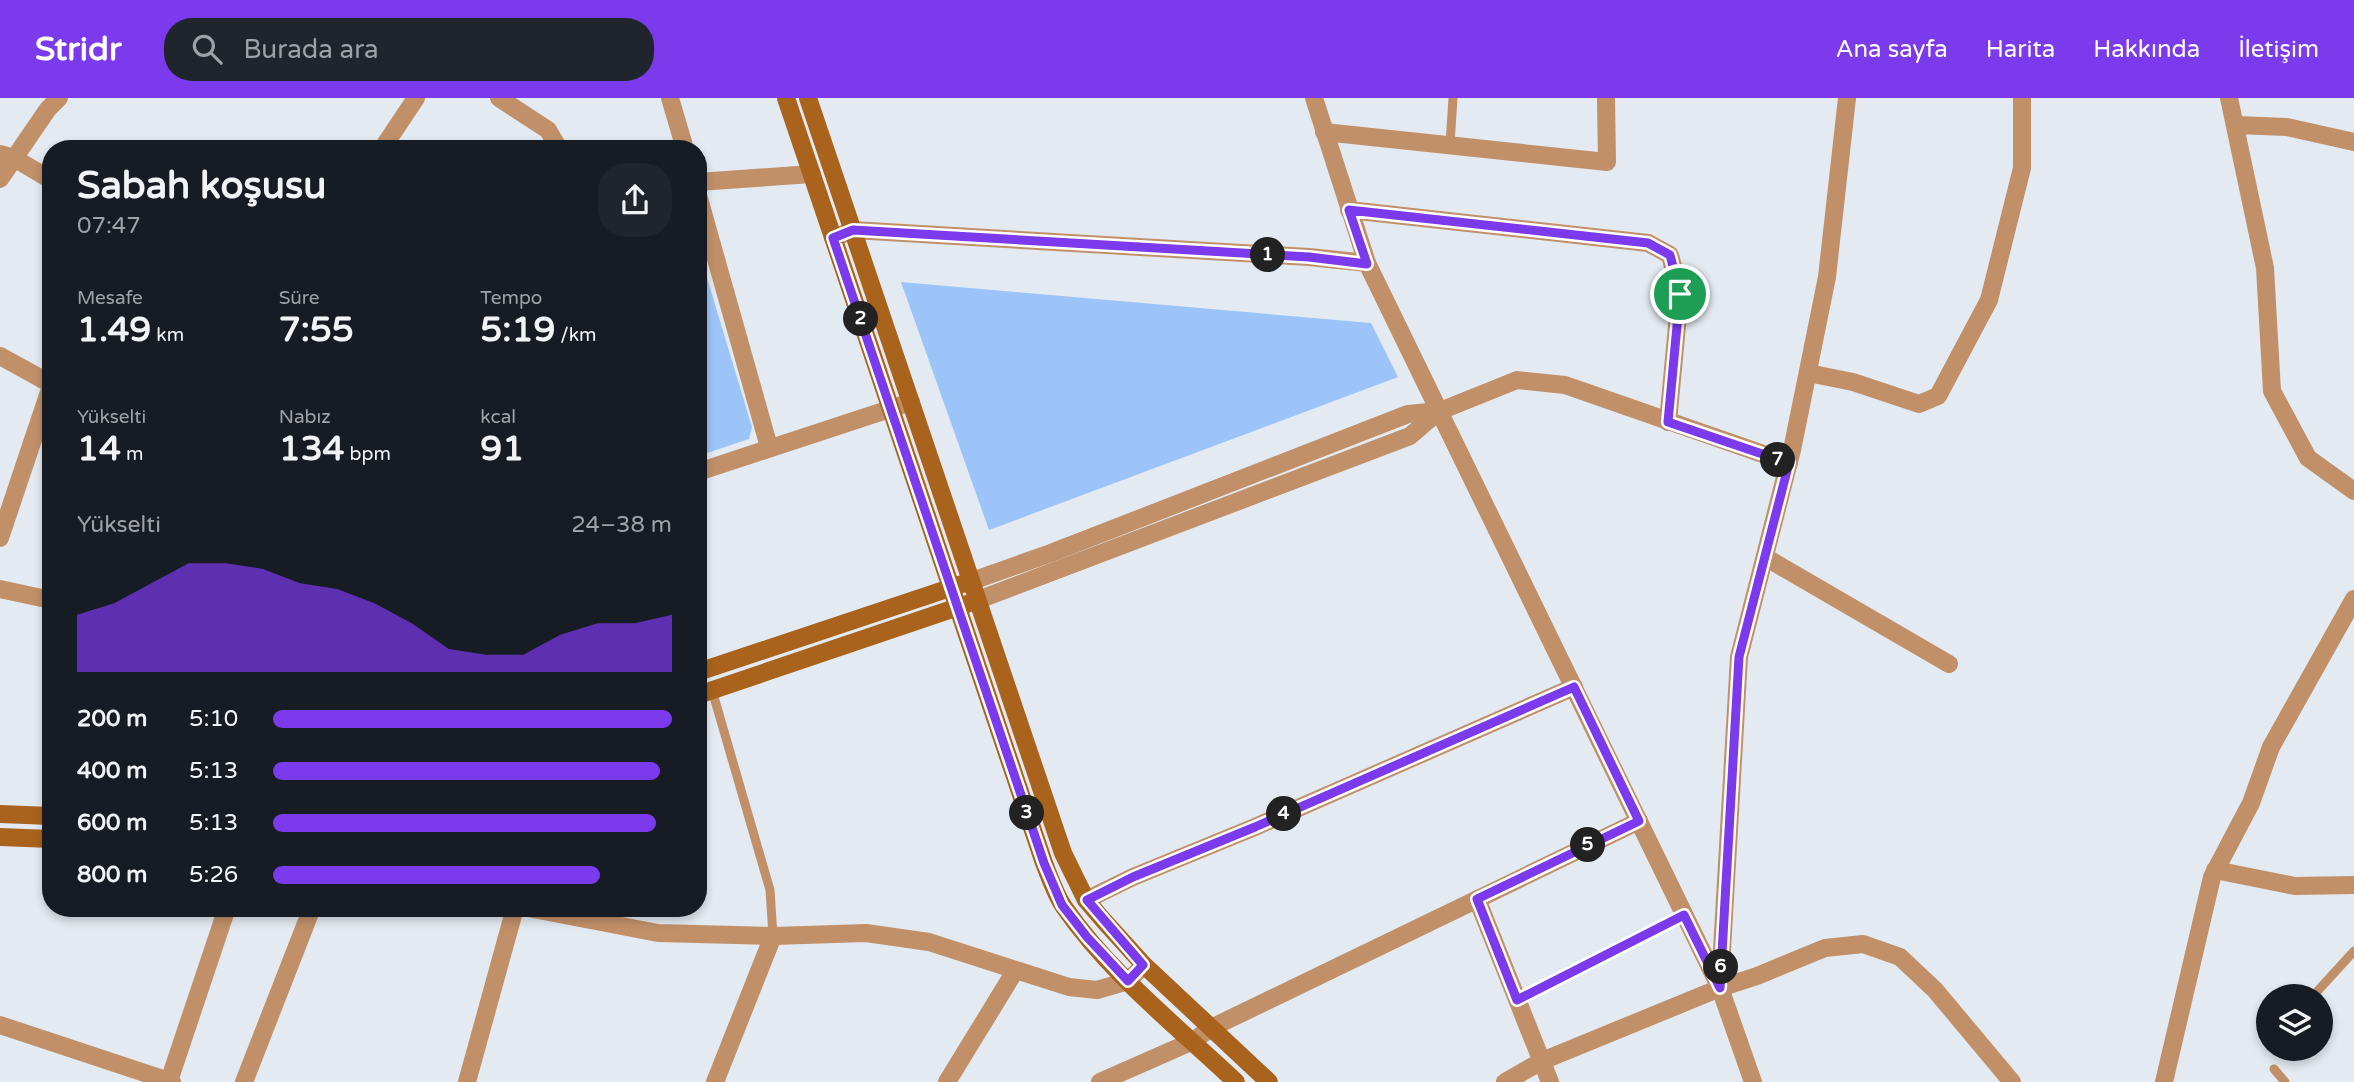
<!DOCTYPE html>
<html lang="tr">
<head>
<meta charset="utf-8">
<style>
  :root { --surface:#171b24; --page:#20242c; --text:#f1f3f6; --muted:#9ea1a6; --accent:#7c3aed }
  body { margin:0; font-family:"Varela Round",sans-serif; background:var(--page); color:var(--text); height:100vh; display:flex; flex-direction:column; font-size:26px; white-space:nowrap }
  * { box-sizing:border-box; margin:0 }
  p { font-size:23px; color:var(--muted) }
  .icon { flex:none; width:38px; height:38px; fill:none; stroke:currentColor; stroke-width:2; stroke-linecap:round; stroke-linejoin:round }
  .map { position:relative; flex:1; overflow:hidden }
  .drawer { position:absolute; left:42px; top:42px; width:665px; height:777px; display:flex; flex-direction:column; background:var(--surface); border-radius:28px; box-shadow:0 4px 10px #0003 }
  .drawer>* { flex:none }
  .buttons { position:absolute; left:2256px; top:886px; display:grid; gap:14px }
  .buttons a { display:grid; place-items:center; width:77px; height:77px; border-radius:50%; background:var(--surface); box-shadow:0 4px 10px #0003; font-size:35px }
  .pin { position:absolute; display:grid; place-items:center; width:60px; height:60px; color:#fff; margin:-30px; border:4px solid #fff; border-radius:50%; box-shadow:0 2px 7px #0007 }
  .km { position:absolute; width:35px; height:35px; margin:-18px; border-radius:50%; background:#222; color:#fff; font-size:19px; line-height:35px; text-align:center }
  .round { display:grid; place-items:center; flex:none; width:74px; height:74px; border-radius:28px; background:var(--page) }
  .head { display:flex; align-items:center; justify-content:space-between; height:119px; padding:0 35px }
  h1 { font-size:38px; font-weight:700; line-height:52px }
  .metrics { display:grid; grid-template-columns:repeat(3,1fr); gap:10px; height:119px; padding:7px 35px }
  .metrics div { display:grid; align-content:center }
  .metrics b { font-size:35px; font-weight:700 }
  .metrics small { font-size:19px; font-weight:400 }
  .metrics p { font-size:19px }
  .chart { height:196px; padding:14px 35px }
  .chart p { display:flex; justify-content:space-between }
  .chart svg { width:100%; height:126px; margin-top:7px; fill:var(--accent); opacity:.7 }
  ul { padding:0 35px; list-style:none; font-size:23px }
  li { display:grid; grid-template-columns:112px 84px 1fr; align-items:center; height:52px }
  li i { height:18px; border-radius:9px; background:var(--accent) }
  header { display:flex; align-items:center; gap:42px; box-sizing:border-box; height:98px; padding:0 35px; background:var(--accent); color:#fff }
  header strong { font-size:33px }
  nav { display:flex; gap:38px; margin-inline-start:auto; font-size:24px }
  .search { width:490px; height:63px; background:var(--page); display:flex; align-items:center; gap:18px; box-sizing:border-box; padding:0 24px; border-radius:28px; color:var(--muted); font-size:26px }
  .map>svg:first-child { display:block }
  .green { fill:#9cc4f9 }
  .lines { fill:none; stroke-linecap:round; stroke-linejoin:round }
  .lane { stroke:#c19069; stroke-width:9 }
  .street { stroke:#c19069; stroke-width:18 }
  .secondary { stroke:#aa631d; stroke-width:18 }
  .route-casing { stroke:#fff; stroke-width:14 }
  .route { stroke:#7c3aed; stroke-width:9 }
</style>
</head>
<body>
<header>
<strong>Stridr</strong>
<div class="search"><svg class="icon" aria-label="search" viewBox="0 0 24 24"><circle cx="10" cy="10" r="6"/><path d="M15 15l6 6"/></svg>Burada ara</div>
<nav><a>Ana sayfa</a><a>Harita</a><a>Hakkında</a><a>İletişim</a></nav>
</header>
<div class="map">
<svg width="2354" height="984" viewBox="0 0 2354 984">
  <rect width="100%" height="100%" fill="#e4eaf1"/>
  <g class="green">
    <polygon points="698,150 752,329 749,341 698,358"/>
    <polygon points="901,184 1371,225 1398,279 989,432"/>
  </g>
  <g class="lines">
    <g class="lane">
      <polyline points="1450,47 1453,0"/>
      <polyline points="712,592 770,792 773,838"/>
      <polyline points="2313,898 2354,853"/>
      <polyline points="1517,902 1684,817"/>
      <polyline points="2274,971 2285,984"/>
    </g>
    <g class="street">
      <polyline points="499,0 548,32 559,51"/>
      <polyline points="670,0 685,51"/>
      <polyline points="1314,0 1367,165 1720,890 1753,984"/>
      <polyline points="2229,0 2265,170 2272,293 2308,360 2354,393"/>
      <polyline points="2236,27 2287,29 2354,44"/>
      <polyline points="1324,34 1607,64 1606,0"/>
      <polyline points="382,51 416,0"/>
      <polyline points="0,56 14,60 51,82"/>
      <polyline points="0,81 48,11 59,0"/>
      <polyline points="698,84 812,76"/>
      <polyline points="698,97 769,349"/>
      <polyline points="1349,112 1648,145 1670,157 1680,196 1668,324"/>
      <polyline points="833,140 853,132 1309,159 1367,165"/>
      <polyline points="0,258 51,286"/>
      <polyline points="1808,275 1853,284 1919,306 1938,298 1989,202 2022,70 2022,0"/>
      <polyline points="698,374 911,304"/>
      <polyline points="0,440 51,288"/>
      <polyline points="1765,459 1949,566"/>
      <polyline points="972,483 1051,455 1408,316 1440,313 1517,282 1565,287 1789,365"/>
      <polyline points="0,491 51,502"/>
      <polyline points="978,502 1410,338 1439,313"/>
      <polyline points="2215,772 2295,788 2354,787"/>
      <polyline points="1477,801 1550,984"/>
      <polyline points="1086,802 1133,779 1255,729 1574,589"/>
      <polyline points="528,810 658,835 773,838 866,835 929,844 1069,889 1097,892 1128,883 1144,867"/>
      <polyline points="1720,886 1739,559 1792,352 1827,179 1847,0"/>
      <polyline points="0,927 169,983"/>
      <polyline points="172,984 169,983 227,810"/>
      <polyline points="244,984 312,810"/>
      <polyline points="467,984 515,810"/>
      <polyline points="715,984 773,838"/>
      <polyline points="947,984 1015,873"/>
      <polyline points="1100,984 1193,943 1211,930 1639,723"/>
      <polyline points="1505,984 1542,963 1720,890 1757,878 1825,850 1863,846 1900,859 1935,892 2012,984"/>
      <polyline points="2164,984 2212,779 2251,705 2271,649 2354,501"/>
    </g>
    <g class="secondary">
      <path d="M786,0L1044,765C1050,780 1055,796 1064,809C1110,876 1178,929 1236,984"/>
      <polyline points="808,0 1063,755 1086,802 1104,823 1144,867 1269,984"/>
      <polyline points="698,574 962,486"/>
      <polyline points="698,597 967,506"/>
      <polyline points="0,716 51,718"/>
      <polyline points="0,739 51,741"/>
    </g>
  </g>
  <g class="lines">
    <g class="route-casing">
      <polygon id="route" points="1349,112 1648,145 1670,157 1680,196 1668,324 1789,365 1739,559 1720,890 1684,817 1517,902 1477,801 1639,723 1574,589 1255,729 1133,779 1087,802 1143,867 1128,883 1087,839 1062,807 1044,765 833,140 853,132 1309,159 1367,166"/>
    </g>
    <use href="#route" class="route"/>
  </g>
</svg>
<div class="buttons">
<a><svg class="icon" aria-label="layers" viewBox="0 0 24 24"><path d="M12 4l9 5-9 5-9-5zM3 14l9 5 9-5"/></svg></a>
</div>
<div class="pin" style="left:1680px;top:196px;background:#1e9e55"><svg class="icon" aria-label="arrive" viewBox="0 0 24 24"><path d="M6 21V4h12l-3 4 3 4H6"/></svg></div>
<b class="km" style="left:1268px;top:157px">1</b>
<b class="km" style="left:861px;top:221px">2</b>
<b class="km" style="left:1027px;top:715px">3</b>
<b class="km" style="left:1284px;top:716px">4</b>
<b class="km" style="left:1588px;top:747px">5</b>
<b class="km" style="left:1721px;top:869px">6</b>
<b class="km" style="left:1778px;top:362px">7</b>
<section class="drawer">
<div class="head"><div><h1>Sabah koşusu</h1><p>07:47</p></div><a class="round"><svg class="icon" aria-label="share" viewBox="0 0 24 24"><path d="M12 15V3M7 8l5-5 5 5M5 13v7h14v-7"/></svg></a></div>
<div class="metrics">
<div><p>Mesafe</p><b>1.49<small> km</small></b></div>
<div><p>Süre</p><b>7:55</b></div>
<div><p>Tempo</p><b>5:19<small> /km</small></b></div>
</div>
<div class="metrics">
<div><p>Yükselti</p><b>14<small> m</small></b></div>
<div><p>Nabız</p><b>134<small> bpm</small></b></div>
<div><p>kcal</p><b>91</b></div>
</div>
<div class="chart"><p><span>Yükselti</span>24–38 m</p>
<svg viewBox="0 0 160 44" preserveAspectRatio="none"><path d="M0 44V24L10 20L20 13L30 6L40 6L50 8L60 13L70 15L80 20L90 27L100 36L110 38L120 38L130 31L140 27L150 27L160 24V44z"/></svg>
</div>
<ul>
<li><b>200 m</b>5:10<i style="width:100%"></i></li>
<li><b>400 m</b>5:13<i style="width:97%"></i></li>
<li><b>600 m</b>5:13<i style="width:96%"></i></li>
<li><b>800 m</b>5:26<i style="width:82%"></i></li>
</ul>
</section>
</div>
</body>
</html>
